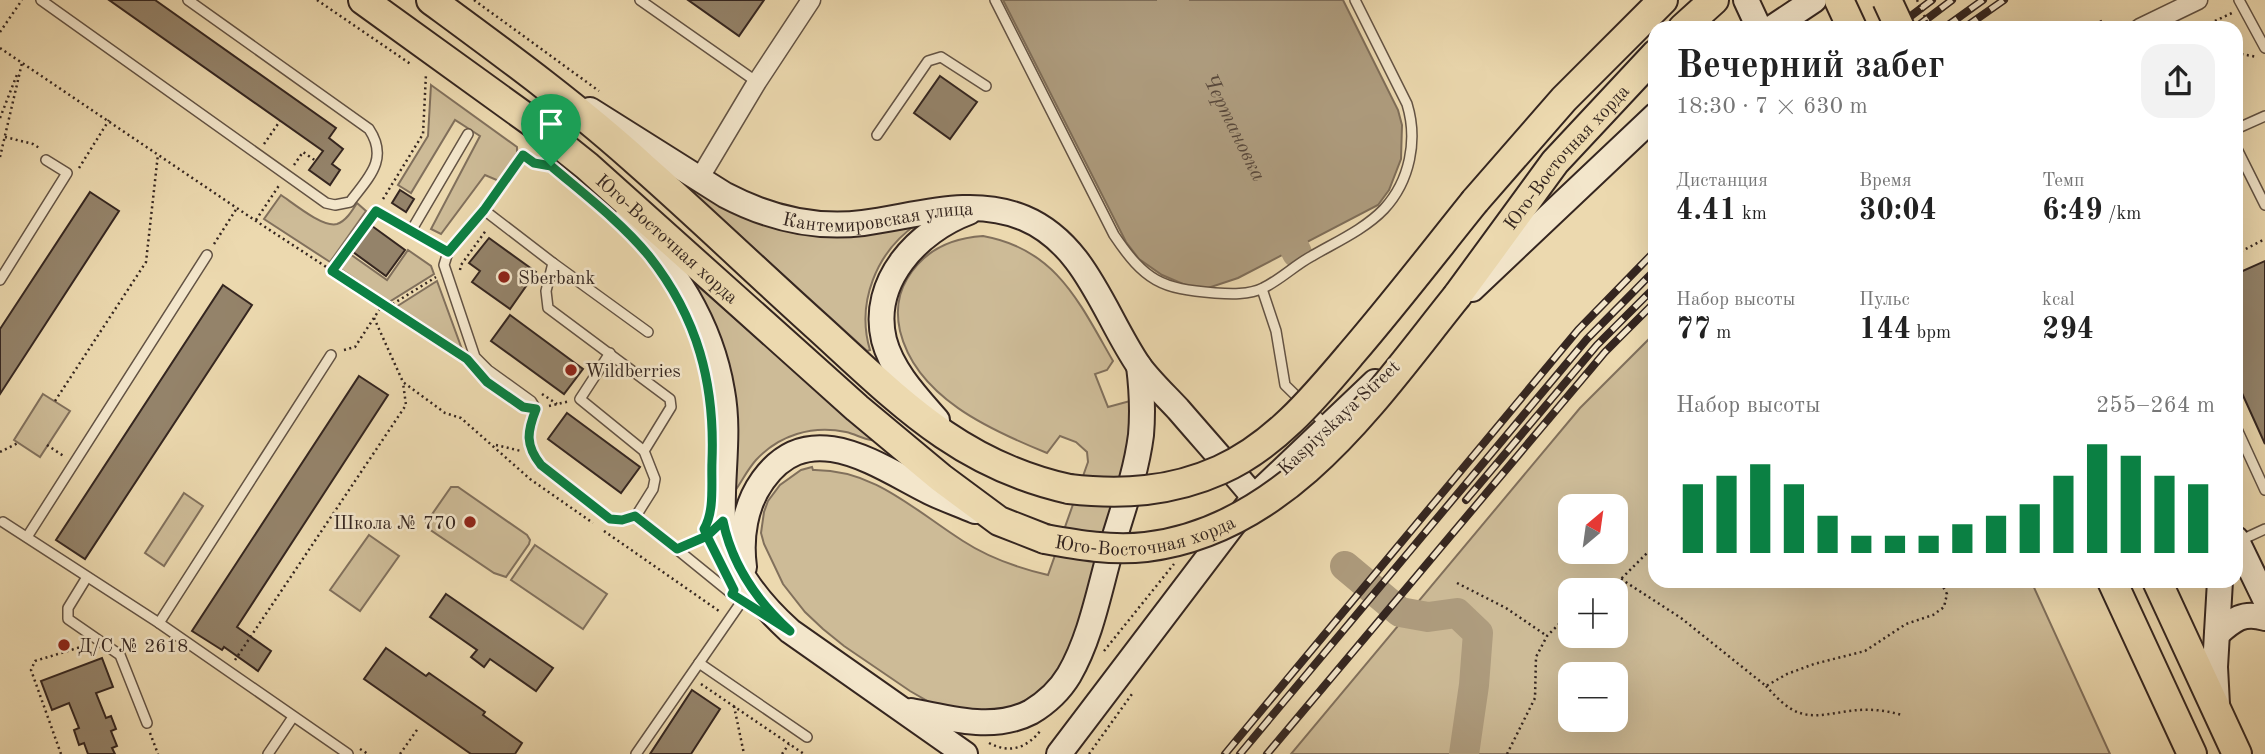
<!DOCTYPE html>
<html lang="ru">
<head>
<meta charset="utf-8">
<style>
  :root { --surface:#fff; --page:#f2f2f2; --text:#222; --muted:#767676; --accent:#0b8043 }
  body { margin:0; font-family:"Old Standard TT",serif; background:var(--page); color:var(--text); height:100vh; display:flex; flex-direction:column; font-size:26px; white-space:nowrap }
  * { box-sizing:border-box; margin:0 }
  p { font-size:23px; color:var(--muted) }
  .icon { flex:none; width:38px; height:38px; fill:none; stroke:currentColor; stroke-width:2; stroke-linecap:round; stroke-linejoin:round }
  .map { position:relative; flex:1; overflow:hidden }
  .sheet { position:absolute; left:1648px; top:21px; width:595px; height:567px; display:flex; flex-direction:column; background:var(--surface); border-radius:21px; box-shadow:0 7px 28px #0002 }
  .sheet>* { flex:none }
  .needle { width:46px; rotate:29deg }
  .controls { position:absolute; left:1558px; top:494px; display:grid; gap:14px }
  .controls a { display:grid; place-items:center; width:70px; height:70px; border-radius:14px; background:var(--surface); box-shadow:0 7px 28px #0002; font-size:35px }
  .pin { position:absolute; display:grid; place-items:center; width:60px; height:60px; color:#fff; margin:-72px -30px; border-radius:50% 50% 50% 0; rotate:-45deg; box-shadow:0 0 7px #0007 }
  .pin .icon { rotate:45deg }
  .round { display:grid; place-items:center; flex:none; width:74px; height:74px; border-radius:21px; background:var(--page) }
  .head { display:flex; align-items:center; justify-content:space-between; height:119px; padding:0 28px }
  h1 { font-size:38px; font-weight:700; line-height:52px }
  .figures { display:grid; grid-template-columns:repeat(3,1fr); gap:10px; height:119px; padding:7px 28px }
  .figures div { display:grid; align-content:center }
  .figures b { font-size:30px; font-weight:700 }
  .figures small { font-size:19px; font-weight:400 }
  .figures p { font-size:19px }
  .chart { height:196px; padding:14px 28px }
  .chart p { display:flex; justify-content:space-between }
  .chart svg { width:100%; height:126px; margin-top:7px; stroke:var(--accent); stroke-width:6 }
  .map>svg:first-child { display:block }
  .green { fill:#cdbb97; stroke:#81705c; stroke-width:2; fill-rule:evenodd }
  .water { fill:#ae9c7e; stroke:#7e6d58; stroke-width:2 }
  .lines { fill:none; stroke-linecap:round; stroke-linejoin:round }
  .river { stroke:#ae9c7e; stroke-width:30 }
  .building { fill:#94836a; stroke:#352620; stroke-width:2 }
  .lane-casing { stroke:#635344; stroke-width:12 }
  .street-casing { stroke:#635344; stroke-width:21 }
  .secondary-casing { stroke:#352620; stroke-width:28 }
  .primary-casing { stroke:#352620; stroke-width:32 }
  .path { stroke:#352620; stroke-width:2.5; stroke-dasharray:2 3.5; stroke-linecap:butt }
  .lane { stroke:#f3e6cb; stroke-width:9 }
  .street { stroke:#f3e6cb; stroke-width:18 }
  .secondary { stroke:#f3e6cb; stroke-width:24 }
  .primary { stroke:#ecd9af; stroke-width:28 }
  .rail-casing { stroke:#352620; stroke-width:8 }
  .rail { stroke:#f3e6cb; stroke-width:5; stroke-dasharray:16; stroke-linecap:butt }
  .primary-bridge-casing { stroke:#352620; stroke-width:32; stroke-linecap:butt }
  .path-bridge { stroke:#352620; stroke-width:2.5; stroke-dasharray:2 3.5; stroke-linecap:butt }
  .primary-bridge { stroke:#ecd9af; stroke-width:28 }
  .route-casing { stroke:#fff; stroke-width:14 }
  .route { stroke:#0b8043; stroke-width:9 }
  .poi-dot { fill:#8f2418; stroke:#f3e6cb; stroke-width:2.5 }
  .labels { text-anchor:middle; stroke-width:5; stroke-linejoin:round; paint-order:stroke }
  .street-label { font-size:19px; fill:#352620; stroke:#f3e6cb }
  .poi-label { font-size:19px; fill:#352620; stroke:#f3e6cb; text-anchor:start }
  .water-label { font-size:21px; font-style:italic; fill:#59493c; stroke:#f3e6cb }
</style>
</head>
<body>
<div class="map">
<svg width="2265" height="754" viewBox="0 0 2265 754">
  <rect width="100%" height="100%" fill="#ecd9af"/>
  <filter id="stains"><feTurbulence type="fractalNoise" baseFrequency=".00286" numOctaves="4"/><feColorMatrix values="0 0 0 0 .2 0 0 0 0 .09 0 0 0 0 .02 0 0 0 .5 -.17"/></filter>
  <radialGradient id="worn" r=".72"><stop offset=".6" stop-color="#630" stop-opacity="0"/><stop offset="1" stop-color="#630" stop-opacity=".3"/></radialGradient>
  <g class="green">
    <polygon points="431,85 517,147 517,153 499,181 485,175 441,234 431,229 480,136 455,120 411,193 398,185 428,136"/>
    <path d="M684,181L718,202L917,224C876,252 856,303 870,350L867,351L682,183Z"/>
    <path d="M281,195C293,203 323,228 337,224C346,221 352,211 357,203L366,211L330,262L264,219Z"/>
    <path d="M983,236C1056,249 1079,302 1113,361L1107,370L1095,374L1108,407L1130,401L1135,425L1070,657L1034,700L984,716L931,703L910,691L844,646L823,629L805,612L783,584L764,544L761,533L764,512L768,501L780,485L801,470L812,467L813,470C874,469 914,510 963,541C989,558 1018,568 1048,575L1088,462L1087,452L1076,442L1060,436L1047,453C990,430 916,397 900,331C896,313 898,294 907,279C924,250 951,238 983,236Z"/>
    <polygon points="408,250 431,266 434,274 389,302 339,268 350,254 387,280"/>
    <polygon points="437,281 463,352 396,307"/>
    <path d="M699,287L871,438V440C863,439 855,434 846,432C812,425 779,435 756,460C748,469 743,479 737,488L735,486L697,289Z"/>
    <path d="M1655,333L1656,581H2031L2110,754H1291L1580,408ZM1570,506H1615V551H1570ZM1570,590H1615V635H1570ZM1570,674H1615V719H1570Z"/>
    <polygon points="43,394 70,411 40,457 14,440"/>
    <polygon points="451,487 458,487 527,535 530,540 529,544 506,577 494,573 429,529 426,523 428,520"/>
    <polygon points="184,493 203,506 164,566 145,553"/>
    <polygon points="369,535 399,556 360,611 330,590"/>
    <polygon points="535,545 607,594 583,629 511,580"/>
  </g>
  <polygon class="water" points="1003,0 1159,0 1282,247 1300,237 1184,0 1343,0 1398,110 1402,125 1401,159 1389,190 1378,205 1238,278 1208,288 1190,287 1162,275 1139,259 1126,242"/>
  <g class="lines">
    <g class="river">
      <path id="s1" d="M1172,0L1297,253"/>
      <polyline points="1345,566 1400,612 1428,617 1457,613 1478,633 1474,685 1464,754"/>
    </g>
  </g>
  <g class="building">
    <polygon points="109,0 155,0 336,128 329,138 343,149 332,164 340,170 330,185 309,170 323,151"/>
    <polygon points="688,0 764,0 739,36"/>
    <polygon points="940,76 977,102 950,139 914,113"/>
    <polygon points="400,190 414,199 406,212 392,203"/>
    <polygon points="90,192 119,211 0,394 0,329"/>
    <polygon points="372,226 405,250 386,276 353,252"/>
    <polygon points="489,238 536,272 510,309 472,282 480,271 469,263"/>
    <polygon points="2265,261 2265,444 2236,380 2236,274"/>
    <polygon points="223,285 252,305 85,559 56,540"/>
    <polygon points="510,315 583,369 564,394 491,341"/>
    <polygon points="359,376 388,395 237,627 271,651 258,671 224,647 222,650 192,631"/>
    <polygon points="567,413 640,467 621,493 548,439"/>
    <polygon points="446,594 553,668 536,691 490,659 484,667 471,657 477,650 430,617"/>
    <polygon points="386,648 426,676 429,673 485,712 483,715 522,743 515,754 471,754 364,679"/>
    <polygon points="102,658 113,687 96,693 106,718 111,716 116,729 111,731 117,746 112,748 115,754 88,754 84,743 79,745 74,730 79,728 69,703 52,710 41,681"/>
    <polygon points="692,690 720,709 691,754 650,754"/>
  </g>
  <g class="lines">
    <g class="lane-casing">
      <g id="lane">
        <path d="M41,0L326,203L335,205L350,202C369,177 389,159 369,129L188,0"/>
        <polyline points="640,0 757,82"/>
        <path d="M995,0L1114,235C1145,281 1161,289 1215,293C1230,294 1249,295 1263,288C1280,280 1295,265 1312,256C1336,242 1365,229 1384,209C1410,181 1418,140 1407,104L1355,0"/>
        <polyline points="2239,0 2265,48"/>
        <polyline points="2236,129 2265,116"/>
        <polyline points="877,135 928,61 941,57 986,86"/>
        <polyline points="2236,147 2265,205"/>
        <path d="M484,210L553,263L546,291L548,308L670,399L671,407L644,451L655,479L653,489L636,516L622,520L610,519L541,465C525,445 527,431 536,409L531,401L488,370L475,357L444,265L448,252L484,210L523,155"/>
        <polyline points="376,211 448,252"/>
        <polyline points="411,231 468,134"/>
        <polyline points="553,263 648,332"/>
        <polyline points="0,280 67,173 46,160"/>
        <polyline points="1262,289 1276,331 1285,385 1327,426"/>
        <polyline points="610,353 580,399 644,451"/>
        <polyline points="2236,427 2265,490"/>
        <polyline points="636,516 732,594 759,611"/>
        <polyline points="3,522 159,623 348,754"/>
        <polyline points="27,537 207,255"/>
        <polyline points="2239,541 2265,529"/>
        <polyline points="677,549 707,536 719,525"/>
        <polyline points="87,577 68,608 68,619 120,655 147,723"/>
        <polyline points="159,623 331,355"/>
        <polyline points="699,663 807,737"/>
        <polyline points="268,754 293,717"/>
        <polyline points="636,754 742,601"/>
      </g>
    </g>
    <g class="street-casing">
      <g id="street">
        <polyline points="2140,28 2198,0"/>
        <polyline points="699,179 757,82 811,0"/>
      </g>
    </g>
    <g class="secondary-casing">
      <g id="secondary">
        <polyline points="1746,0 1759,28"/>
        <polyline points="1772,28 1814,0"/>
        <path id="s2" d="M590,110L725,195C767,217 815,229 863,223C917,216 971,196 1024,218C1086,244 1104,315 1139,366C1150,381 1165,395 1178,409C1203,438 1229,467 1254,497"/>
        <path d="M628,215C673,270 710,319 722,391C730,434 721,476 723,519C725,562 759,603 790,631L965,754"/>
        <polyline points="1472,289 1656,115"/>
        <path d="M937,420C917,397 892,371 884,340C870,281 918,231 969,212"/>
        <polyline points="2236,539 2265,599"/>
        <path d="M744,567C740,537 745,505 763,480C809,416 875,464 926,490C941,498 959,504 975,511"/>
        <path d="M2217,634C2233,620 2243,611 2265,618"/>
        <polyline points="2217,705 2215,667 2220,581"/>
        <path d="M911,711C950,718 993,732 1031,712C1046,703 1060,690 1069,675C1091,637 1099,591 1111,549C1122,512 1136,474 1141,435C1143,412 1142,390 1139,366"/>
        <polyline points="1059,754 1254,497 1375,382"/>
      </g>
    </g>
    <g class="primary-casing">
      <g id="primary">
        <path id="s3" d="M363,0L532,122L587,166L857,408L941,478L999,521L1045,539"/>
        <path d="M431,0C503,53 576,106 643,167C703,220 760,275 819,328C899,401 960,465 1069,489"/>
        <polyline points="1683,28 1714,0"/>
        <polyline points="1475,201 1564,99 1663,0"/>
        <path id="s4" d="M1457,296L1555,162L1656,54"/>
        <polyline points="2112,581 2192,754"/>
        <polyline points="2157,581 2237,754"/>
      </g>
    </g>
    <g class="path">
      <polyline points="317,0 412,65"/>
      <polyline points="474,0 599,91"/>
      <polyline points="1818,28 1827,22"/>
      <polyline points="2096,28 2103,25 2100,20"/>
      <polyline points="2200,28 2232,13"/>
      <polyline points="0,32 22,0"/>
      <polyline points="0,48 256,221 461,355"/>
      <polyline points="2236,53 2257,57"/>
      <polyline points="0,118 18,72"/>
      <polyline points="5,137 33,144 41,149"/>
      <polyline points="264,144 280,121"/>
      <polyline points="0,157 22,63"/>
      <polyline points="534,163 551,166"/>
      <polyline points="294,165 303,152 316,161"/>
      <polyline points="79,168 109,120"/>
      <polyline points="383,199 423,134 426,74"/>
      <polyline points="256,220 280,184"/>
      <polyline points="214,244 237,208"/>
      <polyline points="2236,254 2265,239"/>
      <polyline points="460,270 461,265 487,229"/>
      <polyline points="333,271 369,219"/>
      <polyline points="388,307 436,277"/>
      <polyline points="374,318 403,382 445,413 461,418 530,479 593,523"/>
      <polyline points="344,350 355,347 383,304"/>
      <polyline points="542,394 557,404"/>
      <polyline points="55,401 146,262 158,154"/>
      <polyline points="549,406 570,401"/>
      <polyline points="47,445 65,457"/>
      <polyline points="496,445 521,451"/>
      <polyline points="0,452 18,443"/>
      <polyline points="604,531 719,611"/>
      <polyline points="1621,579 1681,618 1766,686 1787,674 1814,664 1865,651 1906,624 1933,615 1944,607 1947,594 1940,581"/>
      <polyline points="1457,583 1506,608 1547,636"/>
      <polyline points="1603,590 1621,579 1656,544"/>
      <polyline points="1104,651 1174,564"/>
      <polyline points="235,660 406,405 403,383"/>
      <polyline points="701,684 804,754"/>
      <path d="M1766,686C1775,696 1787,709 1800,713C1818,719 1840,711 1859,710C1874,709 1888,711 1902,715"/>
      <polyline points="734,706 744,754"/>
      <polyline points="150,733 158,754"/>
      <path d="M989,743C1010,754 1027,748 1041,730"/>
      <polyline points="360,749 368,754"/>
      <polyline points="61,754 31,670 35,661 84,646"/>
      <polyline points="400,754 419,727"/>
      <polyline points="782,754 789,744"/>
      <polyline points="1089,754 1132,694"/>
      <polyline points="1507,754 1535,698 1536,657 1547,636 1570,613"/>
    </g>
    <use href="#lane" class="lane"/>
    <use href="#street" class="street"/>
    <use href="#secondary" class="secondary"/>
    <use href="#primary" class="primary"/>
    <g class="rail-casing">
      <g id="rail">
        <polyline points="1895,28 1932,0"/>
        <polyline points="1915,28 1952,0"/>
        <polyline points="1944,28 1983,0"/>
        <polyline points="1964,28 2004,0"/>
        <polyline points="1466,500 1597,345 1656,286"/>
        <polyline points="1225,754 1578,330 1656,250"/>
        <polyline points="1240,754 1587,339 1656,269"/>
        <polyline points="1267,754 1605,352 1656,301"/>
      </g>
    </g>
    <use href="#rail" class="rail"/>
    <g class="primary-bridge-casing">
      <g id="primary-bridge">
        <polyline points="1839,0 1852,28"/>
        <polyline points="1887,0 1900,28"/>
        <path d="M1069,489C1122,495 1171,492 1220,470C1274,446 1314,398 1351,354C1394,304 1434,252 1475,201"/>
        <path id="s5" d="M1045,539C1078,545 1112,551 1146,547C1288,530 1375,398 1457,296"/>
      </g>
    </g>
    <polyline class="path-bridge" points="1917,0 1930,28"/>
    <use href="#primary-bridge" class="primary-bridge"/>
  </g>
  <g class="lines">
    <g class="route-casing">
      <path id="route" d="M551,166L534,163L523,155L484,210L448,252L376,211L332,271L467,359L487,382L523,407L536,409C527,432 525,445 541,465L610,519L622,520L635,516L677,549L707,536L723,521C732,565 757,601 790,631L732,594L734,590L707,536L704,529C715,511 711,482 712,461C715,384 698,318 649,256C621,222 584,194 551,166"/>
    </g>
    <use href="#route" class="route"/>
  </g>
  <g class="poi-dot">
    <circle cx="504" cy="277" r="7"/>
    <circle cx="571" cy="370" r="7"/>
    <circle cx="470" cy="522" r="7"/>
    <circle cx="64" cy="645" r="7"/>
  </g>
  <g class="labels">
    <g class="street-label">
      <text dy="7" stroke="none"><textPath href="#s4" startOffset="177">Юго-Восточная хорда</textPath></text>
      <text dy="7" stroke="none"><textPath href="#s2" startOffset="318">Кантемировская улица</textPath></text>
      <text dy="7" stroke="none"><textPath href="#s3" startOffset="387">Юго-Восточная хорда</textPath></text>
      <text transform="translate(1338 417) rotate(-43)" y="7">Kaspiyskaya Street</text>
      <text dy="7" stroke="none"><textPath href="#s5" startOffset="102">Юго-Восточная хорда</textPath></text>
    </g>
    <g class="poi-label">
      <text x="518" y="284">Sberbank</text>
      <text x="585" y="377">Wildberries</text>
      <text x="456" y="529" text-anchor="end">Школа № 770</text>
      <text x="78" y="652">Д/C № 2618</text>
    </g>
    <g class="water-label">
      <text dy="7" stroke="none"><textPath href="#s1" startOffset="142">Чертановка</textPath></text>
    </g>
  </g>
  <rect width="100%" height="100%" filter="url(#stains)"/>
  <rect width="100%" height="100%" fill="url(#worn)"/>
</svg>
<div class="controls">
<a><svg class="needle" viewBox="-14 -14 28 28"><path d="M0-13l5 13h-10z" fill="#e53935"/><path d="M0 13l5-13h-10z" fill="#767676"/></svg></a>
<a>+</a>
<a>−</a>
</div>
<div class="pin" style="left:551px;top:166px;background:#1e9e55"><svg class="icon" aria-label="arrive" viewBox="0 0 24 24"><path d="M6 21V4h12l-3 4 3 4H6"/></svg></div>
<section class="sheet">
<div class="head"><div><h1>Вечерний забег</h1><p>18:30 · 7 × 630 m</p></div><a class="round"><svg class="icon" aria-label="share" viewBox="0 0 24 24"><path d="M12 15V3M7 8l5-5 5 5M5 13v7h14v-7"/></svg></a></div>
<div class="figures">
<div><p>Дистанция</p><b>4.41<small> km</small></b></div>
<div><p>Время</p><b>30:04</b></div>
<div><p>Темп</p><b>6:49<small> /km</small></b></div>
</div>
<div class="figures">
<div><p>Набор высоты</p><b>77<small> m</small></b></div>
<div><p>Пульс</p><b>144<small> bpm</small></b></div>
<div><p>kcal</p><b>294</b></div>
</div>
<div class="chart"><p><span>Набор высоты</span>255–264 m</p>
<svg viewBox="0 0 160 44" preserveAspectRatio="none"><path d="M5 44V20M15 44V17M25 44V13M35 44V20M45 44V31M55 44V38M65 44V38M75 44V38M85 44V34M95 44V31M105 44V27M115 44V17M125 44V6M135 44V10M145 44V17M155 44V20"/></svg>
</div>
</section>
</div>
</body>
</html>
